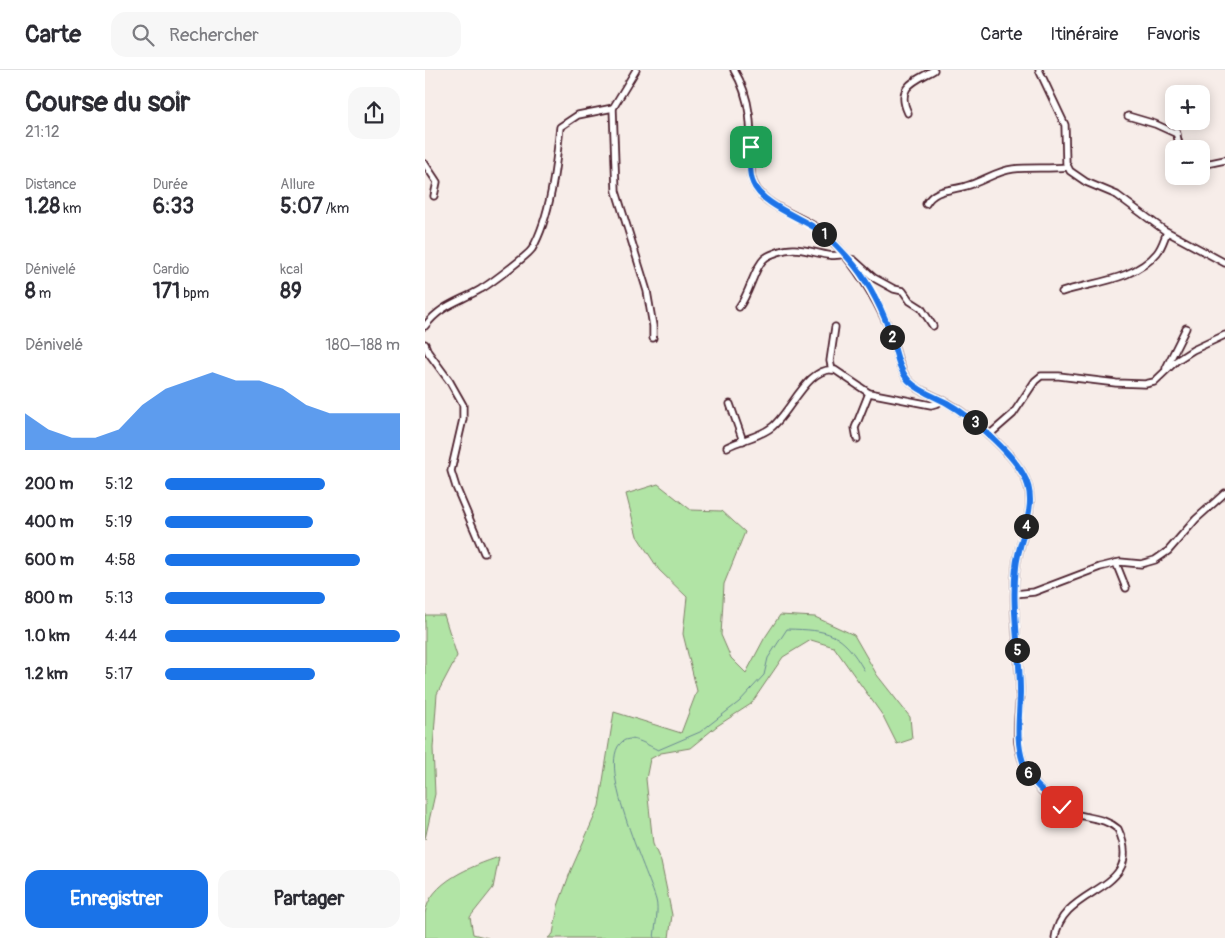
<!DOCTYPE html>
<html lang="fr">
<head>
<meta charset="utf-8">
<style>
  :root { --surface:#fff; --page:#f7f7f7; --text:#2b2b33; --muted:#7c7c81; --line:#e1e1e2; --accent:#1a73e8 }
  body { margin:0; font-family:Pangolin,sans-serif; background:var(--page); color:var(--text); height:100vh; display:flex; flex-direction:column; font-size:19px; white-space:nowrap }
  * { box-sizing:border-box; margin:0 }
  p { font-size:16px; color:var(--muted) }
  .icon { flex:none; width:28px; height:28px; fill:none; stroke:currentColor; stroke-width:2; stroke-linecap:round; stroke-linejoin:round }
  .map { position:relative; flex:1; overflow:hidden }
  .details { display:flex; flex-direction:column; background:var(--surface); width:425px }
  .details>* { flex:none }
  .controls { position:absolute; left:740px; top:15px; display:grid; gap:10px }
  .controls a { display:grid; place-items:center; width:45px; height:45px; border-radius:10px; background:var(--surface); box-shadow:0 2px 12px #0003; font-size:25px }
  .pin { position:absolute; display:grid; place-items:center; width:42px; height:42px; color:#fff; margin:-21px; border-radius:10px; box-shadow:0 2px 8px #0006 }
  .km { position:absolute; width:25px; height:25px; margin:-12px; border-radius:50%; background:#222; color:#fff; font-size:14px; line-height:25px; text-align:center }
  .round { display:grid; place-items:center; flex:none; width:52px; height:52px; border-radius:15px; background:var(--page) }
  .overview { display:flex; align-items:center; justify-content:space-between; height:85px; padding:0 25px }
  h1 { font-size:28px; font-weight:800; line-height:38px }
  .metrics { display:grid; grid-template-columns:repeat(3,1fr); gap:8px; height:85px; padding:5px 25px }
  .metrics div { display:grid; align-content:center }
  .metrics b { font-size:21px; font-weight:800 }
  .metrics small { font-size:14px; font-weight:400 }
  .metrics p { font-size:14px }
  .chart { height:140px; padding:10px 25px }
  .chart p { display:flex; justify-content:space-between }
  .chart svg { width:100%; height:90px; margin-top:5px; fill:var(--accent); opacity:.7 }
  .action { display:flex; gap:10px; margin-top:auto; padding:10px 25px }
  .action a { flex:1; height:58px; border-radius:15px; background:var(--accent); color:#fff; font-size:20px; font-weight:800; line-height:58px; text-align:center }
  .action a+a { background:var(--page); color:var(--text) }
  ul { padding:0 25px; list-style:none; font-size:16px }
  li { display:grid; grid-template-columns:80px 60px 1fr; align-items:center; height:38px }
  li i { height:12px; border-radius:6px; background:var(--accent) }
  header { display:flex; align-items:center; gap:30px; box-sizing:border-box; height:70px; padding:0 25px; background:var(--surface); border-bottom:1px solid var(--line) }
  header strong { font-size:24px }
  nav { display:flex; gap:28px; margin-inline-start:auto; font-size:18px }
  .search { width:350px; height:45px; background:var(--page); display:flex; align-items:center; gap:12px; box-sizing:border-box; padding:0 18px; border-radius:15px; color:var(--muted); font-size:19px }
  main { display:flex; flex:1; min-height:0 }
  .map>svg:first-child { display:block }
  .green { fill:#b1e4a5; stroke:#7e8268 }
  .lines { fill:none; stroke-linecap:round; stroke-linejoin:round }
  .stream { stroke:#6a8993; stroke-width:1 }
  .minor-casing { stroke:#4a1f2b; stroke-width:9 }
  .minor { stroke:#fff; stroke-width:5.5 }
  .route-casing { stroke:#fff; stroke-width:10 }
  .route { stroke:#1a73e8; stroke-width:6 }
</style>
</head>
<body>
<header>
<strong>Carte</strong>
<div class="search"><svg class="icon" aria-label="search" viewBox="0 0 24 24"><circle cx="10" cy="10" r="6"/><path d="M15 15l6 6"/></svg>Rechercher</div>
<nav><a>Carte</a><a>Itinéraire</a><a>Favoris</a></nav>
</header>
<main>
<section class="details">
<div class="overview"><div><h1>Course du soir</h1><p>21:12</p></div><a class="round"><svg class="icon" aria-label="share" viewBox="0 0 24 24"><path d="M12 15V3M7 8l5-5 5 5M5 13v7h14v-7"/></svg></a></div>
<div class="metrics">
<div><p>Distance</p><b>1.28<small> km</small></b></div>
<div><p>Durée</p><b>6:33</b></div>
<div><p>Allure</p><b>5:07<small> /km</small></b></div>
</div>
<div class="metrics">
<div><p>Dénivelé</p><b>8<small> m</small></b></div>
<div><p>Cardio</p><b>171<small> bpm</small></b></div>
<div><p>kcal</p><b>89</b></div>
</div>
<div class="chart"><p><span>Dénivelé</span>180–188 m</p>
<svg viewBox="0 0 160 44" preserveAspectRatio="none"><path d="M0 44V26L10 34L20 38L30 38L40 34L50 22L60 14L70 10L80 6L90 10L100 10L110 14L120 22L130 26L140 26L150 26L160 26V44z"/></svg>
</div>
<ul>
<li><b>200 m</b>5:12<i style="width:68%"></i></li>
<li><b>400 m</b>5:19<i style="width:63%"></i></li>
<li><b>600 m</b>4:58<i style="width:83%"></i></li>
<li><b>800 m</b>5:13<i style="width:68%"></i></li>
<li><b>1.0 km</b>4:44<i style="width:100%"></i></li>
<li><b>1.2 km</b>5:17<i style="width:64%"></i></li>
</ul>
<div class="action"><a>Enregistrer</a><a>Partager</a></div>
</section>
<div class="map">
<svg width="800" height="868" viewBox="0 0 800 868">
  <rect width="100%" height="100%" fill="#f7ede9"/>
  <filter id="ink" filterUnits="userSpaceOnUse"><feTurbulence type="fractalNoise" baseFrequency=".02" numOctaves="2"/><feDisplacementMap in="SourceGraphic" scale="10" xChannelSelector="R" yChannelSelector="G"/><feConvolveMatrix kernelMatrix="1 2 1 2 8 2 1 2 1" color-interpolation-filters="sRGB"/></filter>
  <g filter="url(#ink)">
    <g class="green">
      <polygon points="233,414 266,440 297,441 320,462 299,514 296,565 306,588 321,603 339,569 355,545 390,547 429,565 452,605 485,647 487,669 472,674 458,646 409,577 386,570 358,587 326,634 292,656 265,678 236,683 225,689 221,709 228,774 236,792 247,845 244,868 123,868 128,864 133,836 146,800 174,736 189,642 256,663 272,621 258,564 262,527 234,500 212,466 201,424"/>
      <polygon points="0,545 19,545 32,586 12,624 8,678 10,724 0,769"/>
      <path d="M74,787L68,818L45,847L48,864L63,868H0C0,860 0,852 0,844C4,812 47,796 74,787Z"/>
    </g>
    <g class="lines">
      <path class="stream" d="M229,868C230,857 234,840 231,830C224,804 166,686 200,670C210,666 224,676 233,680L275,662L314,632L339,605L343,588L362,559C404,560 417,562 439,600"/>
      <g class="minor-casing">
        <g id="minor">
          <polyline points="211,0 188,38 191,121 222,221 228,256 228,268"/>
          <path d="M309,0C329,32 326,69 326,106C334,139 376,143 399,163C427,189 447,221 463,256C470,272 471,292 481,307C491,321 509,325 523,333C545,346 586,382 598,404C616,435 594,466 591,497C586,537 594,578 595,618C595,636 591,655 593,673C595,685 599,698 606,708C616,721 631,736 647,743C664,749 679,747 693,759C723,824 636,814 630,868"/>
          <polyline points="614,0 640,55 641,93 645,101 661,112 692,125 739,160 800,193"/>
          <path d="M483,43C470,16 490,11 509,0"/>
          <polyline points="703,46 730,54 752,64"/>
          <polyline points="751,61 755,79"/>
          <polyline points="0,94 12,112 9,126"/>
          <polyline points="776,95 800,90"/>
          <path d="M501,134C510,118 526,121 541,116C557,112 571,101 588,99C606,97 624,99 642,97"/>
          <polyline points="424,189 429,190 449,208 469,219 478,221 485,231 496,238 508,256"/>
          <path d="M637,222C668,212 710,210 732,183C737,177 739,169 742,162"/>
          <path d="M314,237C325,223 329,198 339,189C343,185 348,184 353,182C378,172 399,191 419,184"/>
          <path d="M0,256C17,234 34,232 56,219C65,214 102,186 107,179C126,146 131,95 135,57L153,45L188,38"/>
          <polyline points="0,274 3,282 25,312 38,335 38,349 26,401 31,417 59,483"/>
          <polyline points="741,298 761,258"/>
          <polyline points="407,300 405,291 410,257"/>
          <polyline points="305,334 318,371"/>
          <polyline points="564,365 588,344 610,311 616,306 634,306 691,313 720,314 729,312 751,291 768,280 800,265"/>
          <polyline points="432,369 430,358 444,323"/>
          <path d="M302,377C317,369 333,368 347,357C366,342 383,295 410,300L444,323L506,335L513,333L515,329"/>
          <polyline points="691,493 701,518"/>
          <polyline points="590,524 609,522 675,497 695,492 716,494 730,490 743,481 771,449 800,423"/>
        </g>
      </g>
      <use href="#minor" class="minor"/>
    </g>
  </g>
  <g class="lines" filter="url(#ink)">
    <g class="route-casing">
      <path id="route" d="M326,77C326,89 323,103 328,113C336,134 374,147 392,159C404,166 415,179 424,189C441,208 455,235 464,259C470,275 472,298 484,311C495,322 509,326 522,333C545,346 585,381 598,404C616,434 594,465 591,497C586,538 595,580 595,621C595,645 590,668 598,692C604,712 622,725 637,737"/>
    </g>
    <use href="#route" class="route"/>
  </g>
</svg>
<div class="controls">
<a>+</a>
<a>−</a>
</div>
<div class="pin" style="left:326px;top:77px;background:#1e9e55"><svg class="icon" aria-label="arrive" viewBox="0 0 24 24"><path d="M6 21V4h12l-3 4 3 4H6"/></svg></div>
<div class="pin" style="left:637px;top:737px;background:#d93025"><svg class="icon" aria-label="check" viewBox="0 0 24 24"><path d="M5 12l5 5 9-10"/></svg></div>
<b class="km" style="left:399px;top:164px">1</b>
<b class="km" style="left:467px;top:267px">2</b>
<b class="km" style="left:550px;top:352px">3</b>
<b class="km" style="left:601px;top:456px">4</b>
<b class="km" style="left:592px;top:580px">5</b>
<b class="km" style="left:603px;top:703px">6</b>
</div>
</main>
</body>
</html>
